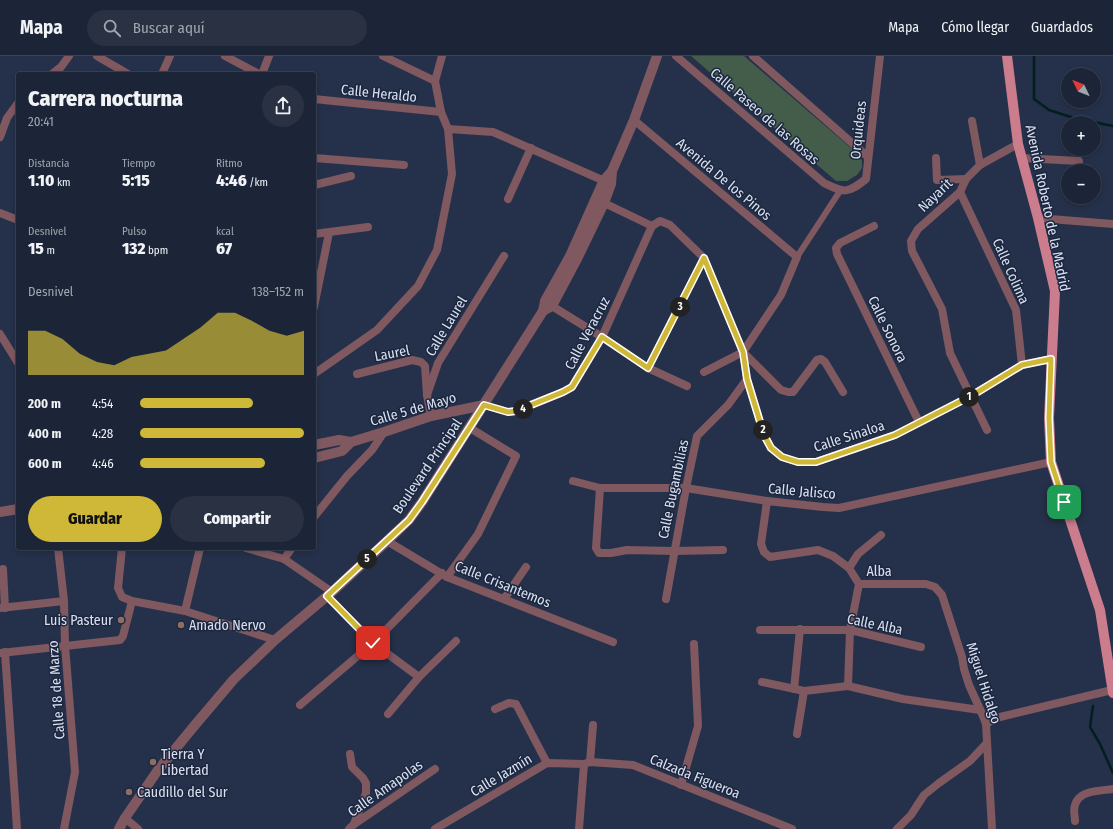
<!DOCTYPE html>
<html lang="es">
<head>
<meta charset="utf-8">
<style>
  :root { --surface:#1c2538; --page:#293143; --text:#f1f3f6; --muted:#a0a5ae; --line:#3a4253; --accent:#cfb837 }
  body { margin:0; font-family:"Fira Sans Condensed",sans-serif; background:var(--page); color:var(--text); height:100vh; display:flex; flex-direction:column; font-size:15px; white-space:nowrap }
  * { box-sizing:border-box; margin:0 }
  p { font-size:13px; color:var(--muted) }
  .icon { flex:none; width:22px; height:22px; fill:none; stroke:currentColor; stroke-width:2; stroke-linecap:round; stroke-linejoin:round }
  .map { position:relative; flex:1; overflow:hidden }
  .drawer { position:absolute; left:16px; top:16px; width:300px; height:478px; display:flex; flex-direction:column; background:var(--surface); border-radius:4px; box-shadow:0 2px 6px #0003,0 0 0 1px var(--line) }
  .drawer>* { flex:none }
  .needle { width:26px; rotate:313deg }
  .tools { position:absolute; left:1061px; top:12px; display:grid; gap:8px }
  .tools a { display:grid; place-items:center; width:40px; height:40px; border-radius:50%; background:var(--surface); box-shadow:0 2px 6px #0003,0 0 0 1px var(--line); font-size:20px }
  .pin { position:absolute; display:grid; place-items:center; width:34px; height:34px; color:#fff; margin:-17px; border-radius:8px; box-shadow:0 2px 6px #0006 }
  .km { position:absolute; width:20px; height:20px; margin:-10px; border-radius:50%; background:#222; color:#fff; font-size:11px; line-height:20px; text-align:center }
  .round { display:grid; place-items:center; flex:none; width:42px; height:42px; border-radius:21px; background:var(--page) }
  .headline { display:flex; align-items:center; justify-content:space-between; height:68px; padding:0 12px }
  h1 { font-size:22px; font-weight:800; line-height:30px }
  .metrics { display:grid; grid-template-columns:repeat(3,1fr); gap:6px; height:68px; padding:4px 12px }
  .metrics div { display:grid; align-content:center }
  .metrics b { font-size:17px; font-weight:800 }
  .metrics small { font-size:11px; font-weight:400 }
  .metrics p { font-size:11px }
  .chart { height:112px; padding:8px 12px }
  .chart p { display:flex; justify-content:space-between }
  .chart svg { width:100%; height:72px; margin-top:4px; fill:var(--accent); opacity:.7 }
  .action { display:flex; gap:8px; margin-top:auto; padding:8px 12px }
  .action a { flex:1; height:46px; border-radius:24px; background:var(--accent); color:#111; font-size:16px; font-weight:800; line-height:46px; text-align:center }
  .action a+a { background:var(--page); color:var(--text) }
  ul { padding:0 12px; list-style:none; font-size:13px }
  li { display:grid; grid-template-columns:64px 48px 1fr; align-items:center; height:30px }
  li i { height:10px; border-radius:5px; background:var(--accent) }
  header { display:flex; align-items:center; gap:24px; box-sizing:border-box; height:56px; padding:0 20px; background:var(--surface); border-bottom:1px solid var(--line) }
  header strong { font-size:19px }
  nav { display:flex; gap:22px; margin-inline-start:auto; font-size:14px }
  .search { width:280px; height:36px; background:var(--page); display:flex; align-items:center; gap:10px; box-sizing:border-box; padding:0 14px; border-radius:22px; color:var(--muted); font-size:15px }
  .map>svg:first-child { display:block }
  .green { fill:#445c4a }
  .lines { fill:none; stroke-linecap:round; stroke-linejoin:round }
  .stream { stroke:#031e1e; stroke-width:2.5 }
  .pedestrian { stroke:#7f5860; stroke-width:6 }
  .minor { stroke:#7f5860; stroke-width:8 }
  .tertiary { stroke:#7f5860; stroke-width:10 }
  .primary { stroke:#cb7d8d; stroke-width:10 }
  .route-casing { stroke:#fff; stroke-width:8 }
  .route { stroke:#cfb837; stroke-width:5 }
  .education-dot { fill:#8d6e63; stroke:#1c273f; stroke-width:1.5 }
  .labels { text-anchor:middle; stroke-width:3; stroke-linejoin:round; paint-order:stroke }
  .street-label { font-size:14px; fill:#d9e1f1; stroke:#1c273f }
  .poi-label { font-size:14px; fill:#d9e1f1; stroke:#1c273f; text-anchor:start }
</style>
</head>
<body>
<header>
<strong>Mapa</strong>
<div class="search"><svg class="icon" aria-label="search" viewBox="0 0 24 24"><circle cx="10" cy="10" r="6"/><path d="M15 15l6 6"/></svg>Buscar aquí</div>
<nav><a>Mapa</a><a>Cómo llegar</a><a>Guardados</a></nav>
</header>
<div class="map">
<svg width="1113" height="773" viewBox="0 0 1113 773">
  <rect width="100%" height="100%" fill="#25314a"/>
  <polygon class="green" points="691,0 744,0 858,98 862,105 862,112 857,119 847,125 836,125"/>
  <g class="lines">
    <g class="stream">
      <polyline points="1034,0 1034,43 1049,54 1074,62 1113,70"/>
      <polyline points="1093,650 1090,671 1100,688 1113,717"/>
    </g>
    <polyline class="pedestrian" points="797,201 840,135"/>
    <g class="minor">
      <polyline points="97,0 128,18"/>
      <polyline points="225,0 259,18"/>
      <polyline points="383,0 435,25"/>
      <path d="M676,0L824,127C845,137 847,138 866,123L880,0"/>
      <polyline points="753,0 868,101"/>
      <polyline points="52,18 61,11 69,0"/>
      <polyline points="162,18 170,0"/>
      <polyline points="262,18 269,0"/>
      <polyline points="314,43 441,56"/>
      <polyline points="634,64 797,201 781,239 743,296 704,316"/>
      <polyline points="972,65 980,109"/>
      <polyline points="448,73 493,76 609,127"/>
      <polyline points="0,81 7,62 18,47"/>
      <polyline points="314,102 404,109"/>
      <polyline points="936,102 937,124 966,123"/>
      <polyline points="1021,102 1079,105"/>
      <polyline points="314,129 351,120"/>
      <polyline points="960,136 1016,254 1022,309"/>
      <polyline points="508,143 531,92"/>
      <polyline points="600,145 652,170"/>
      <polyline points="0,157 18,164"/>
      <polyline points="1038,162 1113,168"/>
      <polyline points="652,170 660,165 670,169 704,202 743,296 747,323 764,379 771,392 782,401 798,406 816,406 895,379 971,340 1022,309 1051,303"/>
      <polyline points="874,170 840,187 836,192 837,198 919,366"/>
      <polyline points="314,178 368,171"/>
      <polyline points="547,247 602,281 648,312 687,330"/>
      <polyline points="314,251 329,177"/>
      <polyline points="0,278 18,307"/>
      <polyline points="743,296 781,334 788,336 793,336 817,304 821,303 825,306 843,336"/>
      <polyline points="648,312 704,202"/>
      <polyline points="314,318 377,274 418,230 437,194 452,118 448,73 441,56 435,25 442,0"/>
      <polyline points="357,318 412,304 421,306 425,310 427,339 431,360"/>
      <polyline points="427,339 438,307 504,200"/>
      <polyline points="484,349 508,356 516,355 563,336 572,331 602,281 652,170"/>
      <polyline points="987,374 950,297 942,253 912,195 911,185 918,173 960,136 966,123 980,109 1018,88"/>
      <polyline points="573,425 600,432 686,432 767,445 823,451 839,452 1051,406"/>
      <polyline points="600,432 596,492 599,497 611,497 627,494 674,495 723,494"/>
      <polyline points="767,445 761,488 764,496 770,501 818,494 833,500 849,512 859,528"/>
      <polyline points="314,461 347,420 372,394 384,376"/>
      <polyline points="387,485 447,521 613,586"/>
      <polyline points="58,492 64,545 65,589 75,716 64,773"/>
      <polyline points="122,492 118,532 122,541 132,545 185,555 275,584"/>
      <polyline points="246,492 284,503 332,536"/>
      <polyline points="284,503 292,492"/>
      <polyline points="849,512 858,498 881,479"/>
      <polyline points="3,513 5,552"/>
      <polyline points="447,521 478,478 516,400 470,372"/>
      <polyline points="859,528 926,528 935,531 942,539 962,601 964,613 969,629 983,660 986,668 992,773"/>
      <polyline points="327,540 373,587 419,621"/>
      <polyline points="504,543 526,511"/>
      <polyline points="666,543 686,432 697,380 728,349 747,323"/>
      <polyline points="0,552 64,545"/>
      <polyline points="185,555 200,492"/>
      <polyline points="760,574 850,574 921,591"/>
      <polyline points="5,596 17,773"/>
      <polyline points="1,597 120,584 123,580 132,545"/>
      <polyline points="762,626 804,635 848,630 850,574 859,528"/>
      <polyline points="848,630 903,643 980,654"/>
      <polyline points="794,633 800,573"/>
      <polyline points="300,649 373,587 442,517"/>
      <polyline points="495,653 509,647 516,648 547,707"/>
      <polyline points="388,658 419,621 456,585"/>
      <polyline points="986,668 996,662 1112,634"/>
      <polyline points="797,678 804,635"/>
      <polyline points="350,698 352,711 363,722 366,727 366,737 354,768"/>
      <polyline points="590,706 593,669"/>
      <polyline points="681,729 698,670 694,588"/>
      <polyline points="125,762 138,773"/>
      <path d="M1075,765C1075,760 1073,754 1075,749C1079,734 1100,735 1113,733"/>
      <polyline points="349,773 353,769 435,713"/>
      <polyline points="435,773 547,707 584,708 590,706 633,709 792,773"/>
      <polyline points="579,773 584,708"/>
      <polyline points="897,773 911,759 924,739 939,727 970,705 986,688"/>
    </g>
    <g class="tertiary">
      <polyline points="543,255 552,250 577,203 604,147 611,128 612,115 634,64 657,0"/>
      <polyline points="314,389 339,384 351,386 384,376 431,360 484,349"/>
      <polyline points="314,402 342,395 351,386"/>
      <polyline points="0,456 18,453"/>
      <polyline points="119,773 125,762 158,714 195,669 234,623 275,584 332,536 387,485 409,464 422,446 543,255 545,245 570,200 604,124 612,115"/>
    </g>
    <polyline class="primary" points="1007,0 1018,88 1038,162 1055,235 1049,362 1051,406 1100,554 1113,637"/>
  </g>
  <g class="lines">
    <g class="route-casing">
      <polyline id="route" points="373,587 327,540 409,464 422,446 484,349 508,356 516,355 563,336 572,331 602,281 648,312 704,202 743,296 747,323 764,379 771,392 782,401 798,406 816,406 895,379 971,340 1022,309 1051,303 1049,362 1051,406 1064,446"/>
    </g>
    <use href="#route" class="route"/>
  </g>
  <g class="education-dot">
    <circle cx="121" cy="564" r="4"/>
    <circle cx="181" cy="569" r="4"/>
    <circle cx="153" cy="706" r="4"/>
    <circle cx="129" cy="736" r="4"/>
  </g>
  <g class="labels">
    <g class="street-label">
      <text transform="translate(379 37) rotate(6)" y="5">Calle Heraldo</text>
      <text transform="translate(765 60) rotate(41)" y="5">Calle Paseo de las Rosas</text>
      <text transform="translate(858 74) rotate(-84)" y="5">Orquideas</text>
      <text transform="translate(724 123) rotate(40)" y="5">Avenida De los Pinos</text>
      <text transform="translate(935 139) rotate(-44)" y="5">Nayarit</text>
      <text transform="translate(1048 152) rotate(78)" y="5">Avenida Roberto de la Madrid</text>
      <text transform="translate(1011 215) rotate(66)" y="5">Calle Colima</text>
      <text transform="translate(446 270) rotate(-59)" y="5">Calle Laurel</text>
      <text transform="translate(888 273) rotate(64)" y="5">Calle Sonora</text>
      <text transform="translate(587 277) rotate(-62)" y="5">Calle Veracruz</text>
      <text transform="translate(392 297) rotate(-11)" y="5">Laurel</text>
      <text transform="translate(413 353) rotate(-16)" y="5">Calle 5 de Mayo</text>
      <text transform="translate(849 380) rotate(-18)" y="5">Calle Sinaloa</text>
      <text transform="translate(427 410) rotate(-56)" y="5">Boulevard Principal</text>
      <text transform="translate(673 433) rotate(-78)" y="5">Calle Bugambilias</text>
      <text transform="translate(802 435) rotate(5)" y="5">Calle Jalisco</text>
      <text x="879" y="520">Alba</text>
      <text transform="translate(503 528) rotate(22)" y="5">Calle Crisantemos</text>
      <text transform="translate(875 568) rotate(12)" y="5">Calle Alba</text>
      <text transform="translate(984 627) rotate(72)" y="5">Miguel Hidalgo</text>
      <text transform="translate(56 634) rotate(-94)" y="5">Calle 18 de Marzo</text>
      <text transform="translate(501 719) rotate(-31)" y="5">Calle Jazmín</text>
      <text transform="translate(695 720) rotate(22)" y="5">Calzada Figueroa</text>
      <text transform="translate(385 732) rotate(-35)" y="5">Calle Amapolas</text>
    </g>
    <g class="poi-label">
      <text x="113" y="569" text-anchor="end">Luis Pasteur</text>
      <text x="189" y="574">Amado Nervo</text>
      <text x="161" y="703">Tierra Y<tspan x="161" dy="16">Libertad</tspan></text>
      <text x="137" y="741">Caudillo del Sur</text>
    </g>
  </g>
</svg>
<div class="tools">
<a><svg class="needle" viewBox="-14 -14 28 28"><path d="M0-13l5 13h-10z" fill="#e53935"/><path d="M0 13l5-13h-10z" fill="#a0a5ae"/></svg></a>
<a>+</a>
<a>−</a>
</div>
<div class="pin" style="left:1064px;top:446px;background:#1e9e55"><svg class="icon" aria-label="arrive" viewBox="0 0 24 24"><path d="M6 21V4h12l-3 4 3 4H6"/></svg></div>
<div class="pin" style="left:373px;top:587px;background:#d93025"><svg class="icon" aria-label="check" viewBox="0 0 24 24"><path d="M5 12l5 5 9-10"/></svg></div>
<b class="km" style="left:969px;top:341px">1</b>
<b class="km" style="left:763px;top:374px">2</b>
<b class="km" style="left:680px;top:251px">3</b>
<b class="km" style="left:523px;top:353px">4</b>
<b class="km" style="left:367px;top:503px">5</b>
<section class="drawer">
<div class="headline"><div><h1>Carrera nocturna</h1><p>20:41</p></div><a class="round"><svg class="icon" aria-label="share" viewBox="0 0 24 24"><path d="M12 15V3M7 8l5-5 5 5M5 13v7h14v-7"/></svg></a></div>
<div class="metrics">
<div><p>Distancia</p><b>1.10<small> km</small></b></div>
<div><p>Tiempo</p><b>5:15</b></div>
<div><p>Ritmo</p><b>4:46<small> /km</small></b></div>
</div>
<div class="metrics">
<div><p>Desnivel</p><b>15<small> m</small></b></div>
<div><p>Pulso</p><b>132<small> bpm</small></b></div>
<div><p>kcal</p><b>67</b></div>
</div>
<div class="chart"><p><span>Desnivel</span>138–152 m</p>
<svg viewBox="0 0 160 44" preserveAspectRatio="none"><path d="M0 44V17L10 17L20 22L30 31L40 36L50 38L60 33L70 31L80 29L90 22L100 15L110 6L120 6L130 11L140 17L150 20L160 17V44z"/></svg>
</div>
<ul>
<li><b>200 m</b>4:54<i style="width:69%"></i></li>
<li><b>400 m</b>4:28<i style="width:100%"></i></li>
<li><b>600 m</b>4:46<i style="width:76%"></i></li>
</ul>
<div class="action"><a>Guardar</a><a>Compartir</a></div>
</section>
</div>
</body>
</html>
